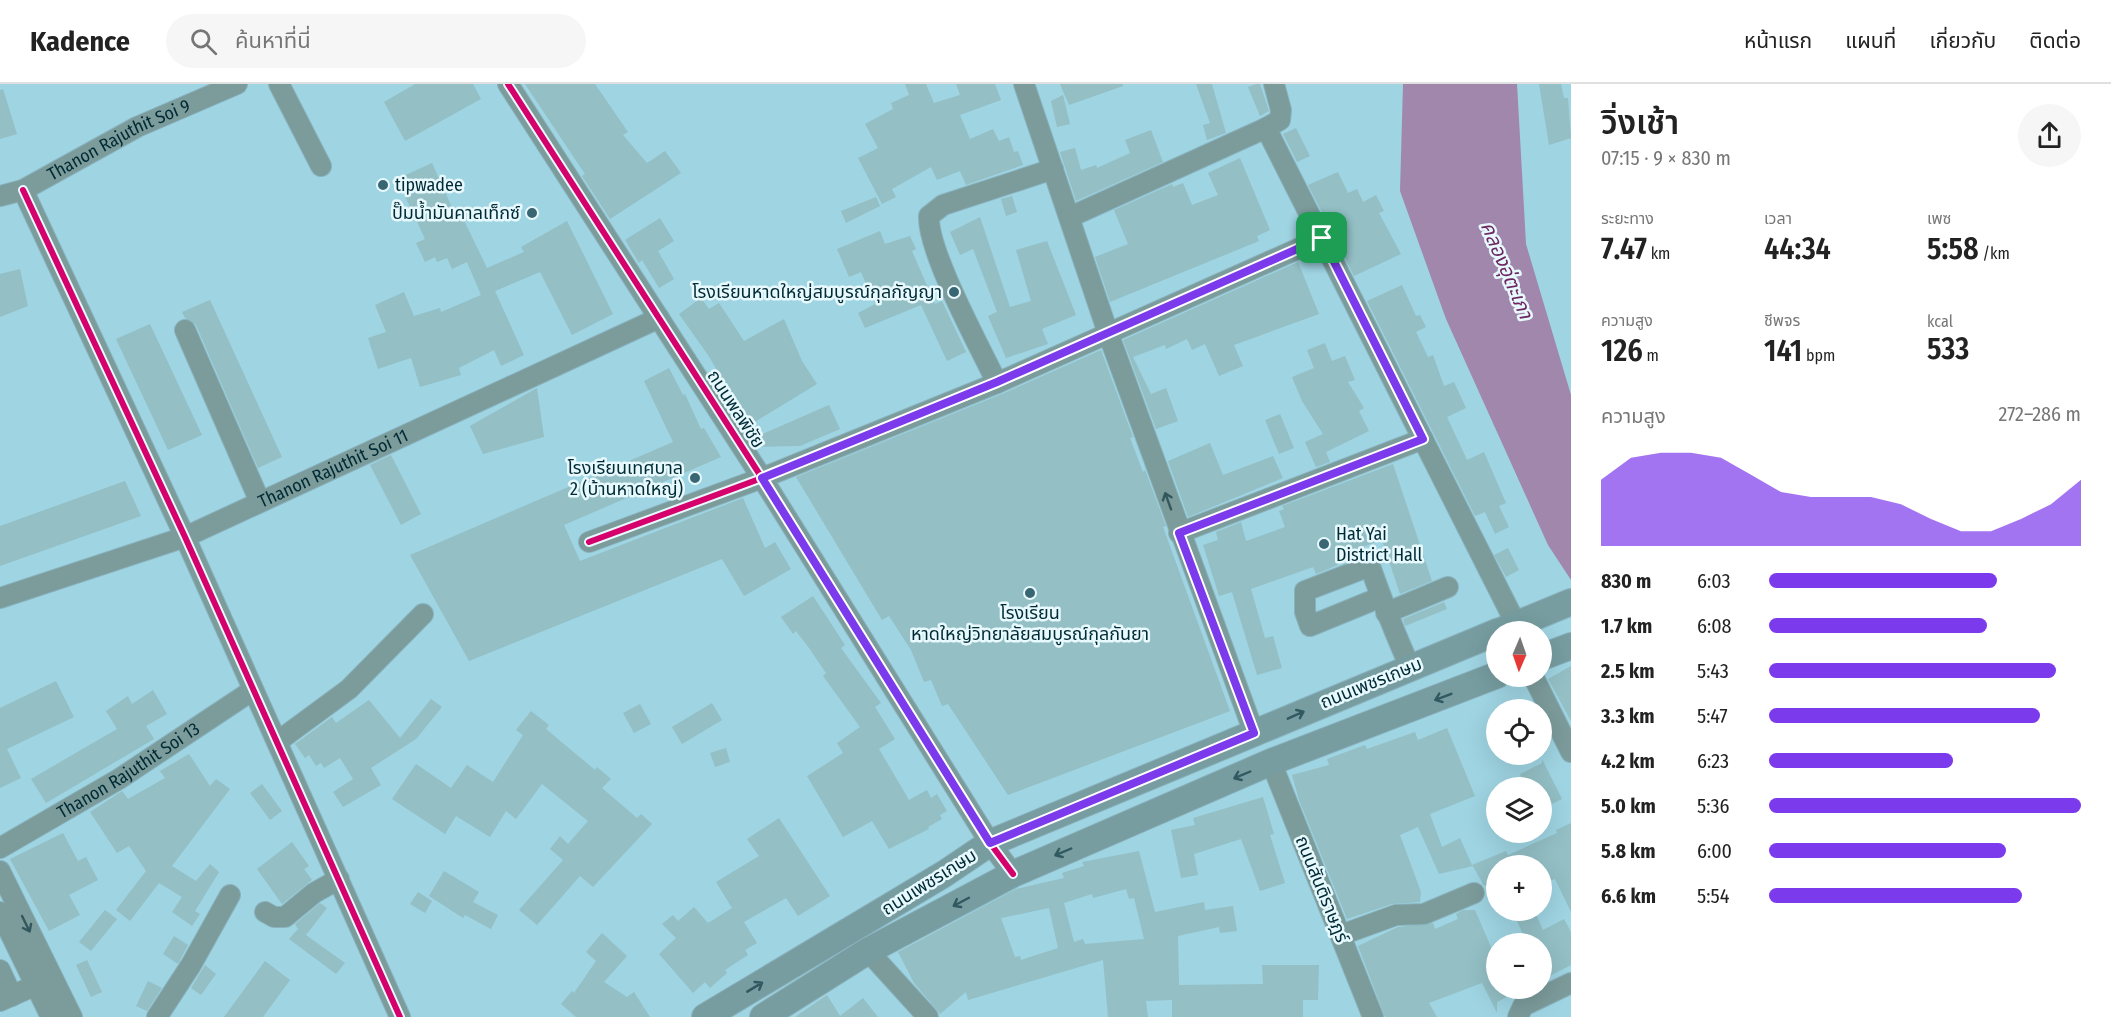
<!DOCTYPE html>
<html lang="th">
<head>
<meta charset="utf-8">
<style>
  :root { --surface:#fff; --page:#f6f6f6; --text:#222; --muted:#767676; --line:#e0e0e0; --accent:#7c3aed }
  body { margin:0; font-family:"Fira Sans Condensed","Noto Sans Thai",sans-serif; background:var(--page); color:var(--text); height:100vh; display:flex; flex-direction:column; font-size:22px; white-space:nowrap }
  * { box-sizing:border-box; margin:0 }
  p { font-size:20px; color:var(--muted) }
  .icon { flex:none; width:33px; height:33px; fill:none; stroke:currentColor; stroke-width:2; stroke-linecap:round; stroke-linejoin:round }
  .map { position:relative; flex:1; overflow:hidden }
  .drawer { display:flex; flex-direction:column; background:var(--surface); width:540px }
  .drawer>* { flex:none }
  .needle { width:39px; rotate:182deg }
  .buttons { position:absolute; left:1486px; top:537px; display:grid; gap:12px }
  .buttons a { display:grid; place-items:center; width:66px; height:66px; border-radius:50%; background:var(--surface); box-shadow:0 6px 24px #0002; font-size:30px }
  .pin { position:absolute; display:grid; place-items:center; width:51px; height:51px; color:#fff; margin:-26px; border-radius:12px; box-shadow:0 3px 9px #0006 }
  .round { display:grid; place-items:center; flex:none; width:63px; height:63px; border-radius:32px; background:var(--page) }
  .head { display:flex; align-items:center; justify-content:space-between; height:102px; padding:0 30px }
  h1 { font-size:33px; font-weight:600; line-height:45px }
  .figures { display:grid; grid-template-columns:repeat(3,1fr); gap:9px; height:102px; padding:6px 30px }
  .figures div { display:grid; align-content:center }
  .figures b { font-size:30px; font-weight:600 }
  .figures small { font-size:16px; font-weight:400 }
  .figures p { font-size:16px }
  .chart { height:168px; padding:12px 30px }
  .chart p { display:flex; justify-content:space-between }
  .chart svg { width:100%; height:108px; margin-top:6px; fill:var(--accent); opacity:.7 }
  ul { padding:0 30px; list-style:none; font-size:20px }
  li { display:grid; grid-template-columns:96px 72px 1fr; align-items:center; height:45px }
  li i { height:15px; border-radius:8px; background:var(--accent) }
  header { display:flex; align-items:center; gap:36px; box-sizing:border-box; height:84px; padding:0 30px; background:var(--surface); border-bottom:2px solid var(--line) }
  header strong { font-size:28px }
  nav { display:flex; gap:33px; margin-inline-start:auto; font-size:21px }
  .search { width:420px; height:54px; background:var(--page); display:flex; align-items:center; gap:15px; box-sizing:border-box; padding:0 21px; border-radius:33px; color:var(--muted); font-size:22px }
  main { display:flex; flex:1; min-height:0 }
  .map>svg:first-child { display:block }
  .water { fill:#a087ab }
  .building { fill:#93bfc5; fill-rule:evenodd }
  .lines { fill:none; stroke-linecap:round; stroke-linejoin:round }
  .minor-casing { stroke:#88b2bd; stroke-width:22 }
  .major-casing { stroke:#88b2bd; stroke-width:28 }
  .minor { stroke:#7c9b9b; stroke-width:20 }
  .major { stroke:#779da1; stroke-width:26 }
  .cycleway-casing { stroke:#e8f9fe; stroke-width:10 }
  .cycleway { stroke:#d6006c; stroke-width:6 }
  .oneway { stroke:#32585e }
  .oneway2 { stroke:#305960 }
  .route-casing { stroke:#fff; stroke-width:12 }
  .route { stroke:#7c3aed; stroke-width:8 }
  .poi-dot { fill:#386672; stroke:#e8f9fe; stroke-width:2 }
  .labels { text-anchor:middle; stroke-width:5; stroke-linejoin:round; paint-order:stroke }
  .street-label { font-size:18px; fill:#002b35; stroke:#e8f9fe }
  .poi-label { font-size:18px; fill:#002b35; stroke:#e8f9fe; text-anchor:end }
  .water-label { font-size:20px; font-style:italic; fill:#6e2661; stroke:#e8f9fe }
</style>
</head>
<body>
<header>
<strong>Kadence</strong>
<div class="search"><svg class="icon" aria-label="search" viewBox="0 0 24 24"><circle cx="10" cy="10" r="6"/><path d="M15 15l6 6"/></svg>ค้นหาที่นี่</div>
<nav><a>หน้าแรก</a><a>แผนที่</a><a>เกี่ยวกับ</a><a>ติดต่อ</a></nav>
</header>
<main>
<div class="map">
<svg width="1571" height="933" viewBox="0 0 1571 933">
  <rect width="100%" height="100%" fill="#9fd4e2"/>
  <polygon class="water" points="1403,0 1517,0 1526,160 1571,311 1571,496 1548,461 1446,235 1400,107"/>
  <g class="building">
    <polygon points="415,0 473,0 481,15 405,57 384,18"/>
    <polygon points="525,0 595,0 628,48 623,51 647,79 665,67 681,89 610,135 582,92 585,90"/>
    <polygon points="905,0 926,0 934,19 960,11 956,0 995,0 1001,16 960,31 970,55 993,45 999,57 1009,53 1014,68 1018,67 1023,81 966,101 960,87 937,96 931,83 892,105 896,113 882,120 858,74 878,64 865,40 893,25 891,19 909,11"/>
    <polygon points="1060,0 1123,0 1123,2 1069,21"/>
    <polygon points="1196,0 1212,0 1226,49 1207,56 1203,41 1210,39"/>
    <polygon points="1256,0 1260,0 1269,27 1260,32 1248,3"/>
    <polygon points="1539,0 1561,0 1564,14 1568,14 1571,54 1549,61"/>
    <polygon points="3,5 17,50 0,55 0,6"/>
    <polygon points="1063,11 1070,40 1057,43 1051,17"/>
    <polygon points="1296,44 1310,72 1297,78 1283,50"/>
    <polygon points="1151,46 1163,78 1076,117 1060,68 1075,64 1081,86 1096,81 1097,84 1130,69 1125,56"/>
    <polygon points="1240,74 1270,146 1257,152 1259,157 1110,218 1095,173 1128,160 1114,126 1172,100 1173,103 1183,99 1192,121 1218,111 1208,89"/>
    <polygon points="432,79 455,130 460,128 487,184 524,168 521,163 567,137 613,230 572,251 540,188 495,207 524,271 501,282 494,266 459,284 461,291 420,303 411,274 378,285 368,254 386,248 375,221 404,208 414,232 440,224 441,228 481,211 467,178 452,185 447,174 437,178 435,173 425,178 416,159 425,155 397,95"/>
    <polygon points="1338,88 1348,109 1357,105 1363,118 1376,111 1384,127 1379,129 1401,170 1354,192 1308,101"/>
    <polygon points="1012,112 1017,128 1006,132 1001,115"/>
    <polygon points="876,113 880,122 846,139 841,127"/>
    <polygon points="980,133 1010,223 1031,217 1016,166 1047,157 1076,231 1042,245 1048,260 1006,274 988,232 997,228 973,165 960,171 950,148"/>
    <polygon points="660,134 674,157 658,167 674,195 659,204 642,176 639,179 625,156"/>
    <polygon points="880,147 885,160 910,152 916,165 912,167 935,220 942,217 966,268 947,277 921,221 865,244 858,229 875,220 861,188 849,193 837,165"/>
    <polygon points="1298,178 1319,230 1234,261 1243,282 1219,292 1205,260 1192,266 1187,255 1166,265 1165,261 1133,273 1151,310 1166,304 1178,337 1156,345 1123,256"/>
    <polygon points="20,185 28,222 0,233 0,190"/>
    <polygon points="1402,201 1416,232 1420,231 1426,243 1416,248 1428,273 1433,271 1444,302 1454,298 1466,324 1447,333 1467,376 1484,368 1506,419 1499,422 1509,443 1495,450 1485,428 1475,432 1367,217"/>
    <polygon points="701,214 709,225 719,219 744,257 784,235 802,277 817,300 748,342 710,274 679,230"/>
    <polygon points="210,216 282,373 258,384 196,241 185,234 182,228"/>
    <polygon points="150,240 202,351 168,366 116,255"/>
    <polygon points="1325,259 1332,277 1345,272 1355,296 1348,298 1364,324 1359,327 1369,347 1326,368 1330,378 1316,383 1305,358 1323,350 1302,317 1292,293 1314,284 1307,266"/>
    <polygon points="1101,266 1133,353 1130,354 1143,388 1145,386 1166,442 1163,443 1230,627 1008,711 948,620 942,622 931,596 924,598 911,566 889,532 882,536 796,393 1002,310"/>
    <polygon points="669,284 683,311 685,310 701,345 704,344 721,373 564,441 580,477 743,414 765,464 775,458 791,485 744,512 722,475 469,577 410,471 673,358 644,297"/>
    <polygon points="537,304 544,353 483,370 470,342"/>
    <polygon points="829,321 840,345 800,362 756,363 751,355"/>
    <polygon points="1280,330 1294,364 1279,370 1265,336"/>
    <polygon points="1210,359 1223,391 1273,372 1283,394 1188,433 1168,377"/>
    <polygon points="391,371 421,430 401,441 370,381"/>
    <polygon points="1393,380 1432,497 1400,510 1382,456 1335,473 1338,481 1316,490 1313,483 1251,505 1265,554 1273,552 1282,584 1257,591 1232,508 1219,512 1203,461 1218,456 1216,448 1241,438 1246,457 1285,443 1279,427 1284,425 1282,422"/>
    <polygon points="125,397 141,432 0,482 0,442"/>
    <polygon points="1508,464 1519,486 1506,493 1494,471"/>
    <polygon points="813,512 845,561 841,564 881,619 875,623 895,655 879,665 909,716 927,706 931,714 937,710 947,727 940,731 942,735 928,743 929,745 889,765 872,737 843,753 807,692 843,669 837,659 860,643 823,592 826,589 809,564 796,547 793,550 781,533"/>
    <polygon points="1444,518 1447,525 1405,542 1403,535"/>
    <polygon points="1571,582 1571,637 1548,595"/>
    <polygon points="56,597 74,633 7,665 21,694 0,704 0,624"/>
    <polygon points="153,606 167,630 146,642 154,655 46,719 31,695 117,645 106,627 128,612 132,620"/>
    <polygon points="431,615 442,623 416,655 371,684 381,701 343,723 333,708 353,695 340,674 324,684 321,679 316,682 309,671 305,674 295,660 332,633 336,639 369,616 400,654"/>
    <polygon points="712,619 722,636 682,660 672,643"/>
    <polygon points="640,620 651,640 634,649 623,629"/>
    <polygon points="531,627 549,641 546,645 595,686 597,683 611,695 602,704 637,734 641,730 652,740 593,803 580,792 537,841 519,826 563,776 550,765 560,752 568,760 588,737 542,700 516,735 506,727 490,753 456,732 445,750 392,715 416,680 451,704 467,681 493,698 523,651 516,646"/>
    <polygon points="1447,644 1475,712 1430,730 1442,763 1460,754 1472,781 1506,767 1508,771 1557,749 1556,746 1571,739 1571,828 1555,795 1542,800 1542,782 1497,782 1497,797 1484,802 1473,782 1439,790 1418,743 1400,751 1421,808 1420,818 1392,820 1347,835 1299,716 1292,691 1329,681 1327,675 1365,661 1367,665 1415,648 1418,656"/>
    <polygon points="726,664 730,678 715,683 710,669"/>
    <polygon points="189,670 210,702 216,695 230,705 172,782 196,797 210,780 219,788 195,827 200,830 192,842 172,828 182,813 159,799 130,837 116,826 146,787 129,762 117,769 90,728 122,707 128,715 165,694 160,687"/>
    <polygon points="1542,675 1562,715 1542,725 1542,704 1526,704 1520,690 1542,679"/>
    <polygon points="262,700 282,727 270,736 250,709"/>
    <polygon points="1263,713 1274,750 1270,751 1285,799 1260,807 1241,755 1194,770 1198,791 1181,794 1171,746 1195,741 1193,734"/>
    <polygon points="779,734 830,812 798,832 786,814 744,838 757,859 745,866 748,871 725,886 727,889 710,904 705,898 693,909 659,870 676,854 662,840 673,831 678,837 694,823 708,839 732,824 716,798 759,772 747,755"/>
    <polygon points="63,749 78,777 86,773 98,796 69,811 80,831 49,847 10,775"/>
    <polygon points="292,758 309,782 304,785 312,796 282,820 257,785"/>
    <path d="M1139,767L1155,828L1204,818L1205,826L1233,822L1237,847L1220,849L1219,843L1178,852L1179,901L1263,900L1262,881H1319L1318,916H1303V933H1172V916L1146,917L1148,933H1108L1103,876L968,916L966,908L940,930L914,899L898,868L1016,805L1064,794L1062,789L1084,782L1082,778ZM1126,805L1129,815L1134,814L1144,855L1085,860L1083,855L1074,858L1064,819L1092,810L1093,814ZM1049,824L1058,864L1021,876L1020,872L1015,873L1001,834Z"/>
    <polygon points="444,787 479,808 473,818 498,831 491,845 465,831 463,834 429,812"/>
    <polygon points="418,808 432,817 425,829 410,820"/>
    <polygon points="320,819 327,824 306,851 345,879 336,890 289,855 298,845 295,840"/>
    <polygon points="105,826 117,835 91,867 79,858"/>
    <polygon points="1463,826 1475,826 1497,877 1497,904 1525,904 1497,918 1497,929 1482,899 1429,919 1437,933 1385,933 1358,862 1398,843 1433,839 1435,845 1458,835 1456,830"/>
    <polygon points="1512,826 1534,826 1543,846 1564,835 1571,848 1571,881 1542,896 1542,860 1516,860 1525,855"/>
    <polygon points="602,849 627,872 604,898 627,913 634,908 650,933 576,933 561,920 572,907 574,909 596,877 586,868"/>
    <polygon points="174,852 188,861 178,880 163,870"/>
    <polygon points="87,876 102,908 91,913 76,881"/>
    <polygon points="265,877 290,896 263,933 224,933"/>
    <polygon points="205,881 216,890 201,911 191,904"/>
    <polygon points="148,897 162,904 147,927 136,922"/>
    <polygon points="827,911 840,932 863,914 878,933 795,933"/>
  </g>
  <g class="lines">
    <g class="minor-casing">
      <g id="minor">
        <polyline points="279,0 321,82"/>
        <polyline points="508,0 762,394 990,759 1013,790"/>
        <polyline points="1024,0 1108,249 1254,649"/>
        <polyline points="1266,44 1280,36 1281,26 1274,0"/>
        <polyline points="23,106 185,453 400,933"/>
        <path id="s1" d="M0,112L23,106L137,43L237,0"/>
        <polyline points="1070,133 1266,44 1516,540"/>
        <polyline points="185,246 260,418"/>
        <path d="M997,299C980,263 927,167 929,132L943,121L1053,85"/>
        <polyline points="1179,449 1423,355"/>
        <polyline points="589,458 762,394 997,299 1322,154"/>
        <path d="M1381,513L1310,542L1305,528V507L1370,482C1382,516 1395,550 1410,583"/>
        <path id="s2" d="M0,514L185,453L659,234"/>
        <polyline points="1386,529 1448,503"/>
        <polyline points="1533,592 1571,668"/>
        <polyline points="277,658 349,605 423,530"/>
        <polyline points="1271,678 1373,933"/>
        <path id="s3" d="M0,764L119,695L253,606"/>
        <polyline points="0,787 72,933"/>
        <polyline points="0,828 51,933"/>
        <polyline points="265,828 274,833 285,833 314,809 339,795"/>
        <polyline points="1341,851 1396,831 1424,830 1474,809"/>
        <polyline points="868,867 928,933"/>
        <polyline points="0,886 12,912"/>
        <polyline points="0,917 36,901"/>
        <polyline points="157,933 191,881 230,811"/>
        <polyline points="1518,933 1523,922 1571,899"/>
      </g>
    </g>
    <g class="major-casing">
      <g id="major">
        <polyline points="1498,548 1571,518"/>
        <polyline points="1542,573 1571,562"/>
        <polyline points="705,933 944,790 990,759 1497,548"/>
        <polyline points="763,933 868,867 1013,790 1271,678 1497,591"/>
      </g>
    </g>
    <use href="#minor" class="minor"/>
    <use href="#major" class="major"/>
    <g class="cycleway-casing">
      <g id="cycleway">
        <polyline points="508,0 762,394 990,759 1013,790"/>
        <polyline points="23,106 185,453 400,933"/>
        <polyline points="589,458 762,394 997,299 1322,154"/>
      </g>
    </g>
    <use href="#cycleway" class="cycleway"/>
  </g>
  <defs><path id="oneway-shaft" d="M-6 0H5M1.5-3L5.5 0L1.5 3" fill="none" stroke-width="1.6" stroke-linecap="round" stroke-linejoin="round" transform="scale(1.5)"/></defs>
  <g class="oneway">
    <use href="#oneway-shaft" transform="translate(1168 417) rotate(-110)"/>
    <use href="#oneway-shaft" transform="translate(26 840) rotate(64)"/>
  </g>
  <g class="oneway2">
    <use href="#oneway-shaft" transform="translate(1443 613) rotate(159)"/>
    <use href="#oneway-shaft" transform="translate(1296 631) rotate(-24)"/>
    <use href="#oneway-shaft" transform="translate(1242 691) rotate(157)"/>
    <use href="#oneway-shaft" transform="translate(1063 768) rotate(157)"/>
    <use href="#oneway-shaft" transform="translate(961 818) rotate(152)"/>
    <use href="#oneway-shaft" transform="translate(755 903) rotate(-31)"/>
  </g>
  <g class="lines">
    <g class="route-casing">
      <polygon id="route" points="1322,154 1423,355 1179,449 1254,649 990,759 762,394 997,298"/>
    </g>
    <use href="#route" class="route"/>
  </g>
  <g class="poi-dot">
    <circle cx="383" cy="101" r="6"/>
    <circle cx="532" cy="129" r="6"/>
    <circle cx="954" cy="208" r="6"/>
    <circle cx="695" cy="394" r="6"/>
    <circle cx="1324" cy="460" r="6"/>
    <circle cx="1030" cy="509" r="6"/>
  </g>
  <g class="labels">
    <g class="street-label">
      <text dy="6" stroke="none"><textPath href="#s1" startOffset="132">Thanon Rajuthit Soi 9</textPath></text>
      <text transform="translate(736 325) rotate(57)" y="6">ถนนพลพิชัย</text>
      <text dy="6" stroke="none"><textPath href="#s2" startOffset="358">Thanon Rajuthit Soi 11</textPath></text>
      <text transform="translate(1371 599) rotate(-22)" y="6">ถนนเพชรเกษม</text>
      <text dy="6" stroke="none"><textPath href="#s3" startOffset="150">Thanon Rajuthit Soi 13</textPath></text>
      <text transform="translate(929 798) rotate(-32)" y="6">ถนนเพชรเกษม</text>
      <text transform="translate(1322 805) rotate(68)" y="6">ถนนสันติราษฎร์</text>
    </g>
    <g class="poi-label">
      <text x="395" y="107" text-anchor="start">tipwadee</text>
      <text x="520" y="135">ปั๊มน้ำมันคาลเท็กซ์</text>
      <text x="942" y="214">โรงเรียนหาดใหญ่สมบูรณ์กุลกัญญา</text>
      <text x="683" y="390">โรงเรียนเทศบาล<tspan x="683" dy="21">2 (บ้านหาดใหญ่)</tspan></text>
      <text x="1336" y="456" text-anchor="start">Hat Yai<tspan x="1336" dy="21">District Hall</tspan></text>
      <text x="1030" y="535" text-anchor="middle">โรงเรียน<tspan x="1030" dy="21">หาดใหญ่วิทยาลัยสมบูรณ์กุลกันยา</tspan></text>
    </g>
    <g class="water-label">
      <text transform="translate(1507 186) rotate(67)" y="7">คลองอุ่ตะเภา</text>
    </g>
  </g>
</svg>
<div class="buttons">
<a><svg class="needle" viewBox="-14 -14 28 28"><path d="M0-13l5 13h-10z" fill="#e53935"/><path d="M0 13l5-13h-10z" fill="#767676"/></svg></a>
<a><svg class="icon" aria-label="locate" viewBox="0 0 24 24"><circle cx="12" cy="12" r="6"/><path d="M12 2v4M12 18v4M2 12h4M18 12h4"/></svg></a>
<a><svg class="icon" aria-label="layers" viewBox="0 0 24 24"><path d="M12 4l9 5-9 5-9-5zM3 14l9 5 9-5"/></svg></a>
<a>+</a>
<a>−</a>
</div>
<div class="pin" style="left:1322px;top:154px;background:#1e9e55"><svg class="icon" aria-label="arrive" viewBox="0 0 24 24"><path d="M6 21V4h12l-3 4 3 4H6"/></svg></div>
</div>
<section class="drawer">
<div class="head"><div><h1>วิ่งเช้า</h1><p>07:15 · 9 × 830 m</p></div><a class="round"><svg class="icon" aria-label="share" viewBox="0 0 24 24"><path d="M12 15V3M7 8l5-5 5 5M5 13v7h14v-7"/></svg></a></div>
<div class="figures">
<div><p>ระยะทาง</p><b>7.47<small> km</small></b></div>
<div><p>เวลา</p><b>44:34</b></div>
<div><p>เพซ</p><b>5:58<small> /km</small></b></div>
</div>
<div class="figures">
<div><p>ความสูง</p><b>126<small> m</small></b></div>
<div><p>ชีพจร</p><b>141<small> bpm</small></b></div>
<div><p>kcal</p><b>533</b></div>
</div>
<div class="chart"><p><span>ความสูง</span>272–286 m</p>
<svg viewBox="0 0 160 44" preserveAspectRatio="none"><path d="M0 44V17L10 8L20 6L30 6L40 8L50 15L60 22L70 24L80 24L90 24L100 27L110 33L120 38L130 38L140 33L150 27L160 17V44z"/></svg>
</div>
<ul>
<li><b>830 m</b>6:03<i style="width:73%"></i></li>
<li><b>1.7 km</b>6:08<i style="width:70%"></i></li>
<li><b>2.5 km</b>5:43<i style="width:92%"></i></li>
<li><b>3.3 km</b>5:47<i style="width:87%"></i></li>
<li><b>4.2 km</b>6:23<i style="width:59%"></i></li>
<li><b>5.0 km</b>5:36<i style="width:100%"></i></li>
<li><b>5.8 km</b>6:00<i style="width:76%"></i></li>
<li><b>6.6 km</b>5:54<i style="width:81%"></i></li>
</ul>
</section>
</main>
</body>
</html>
